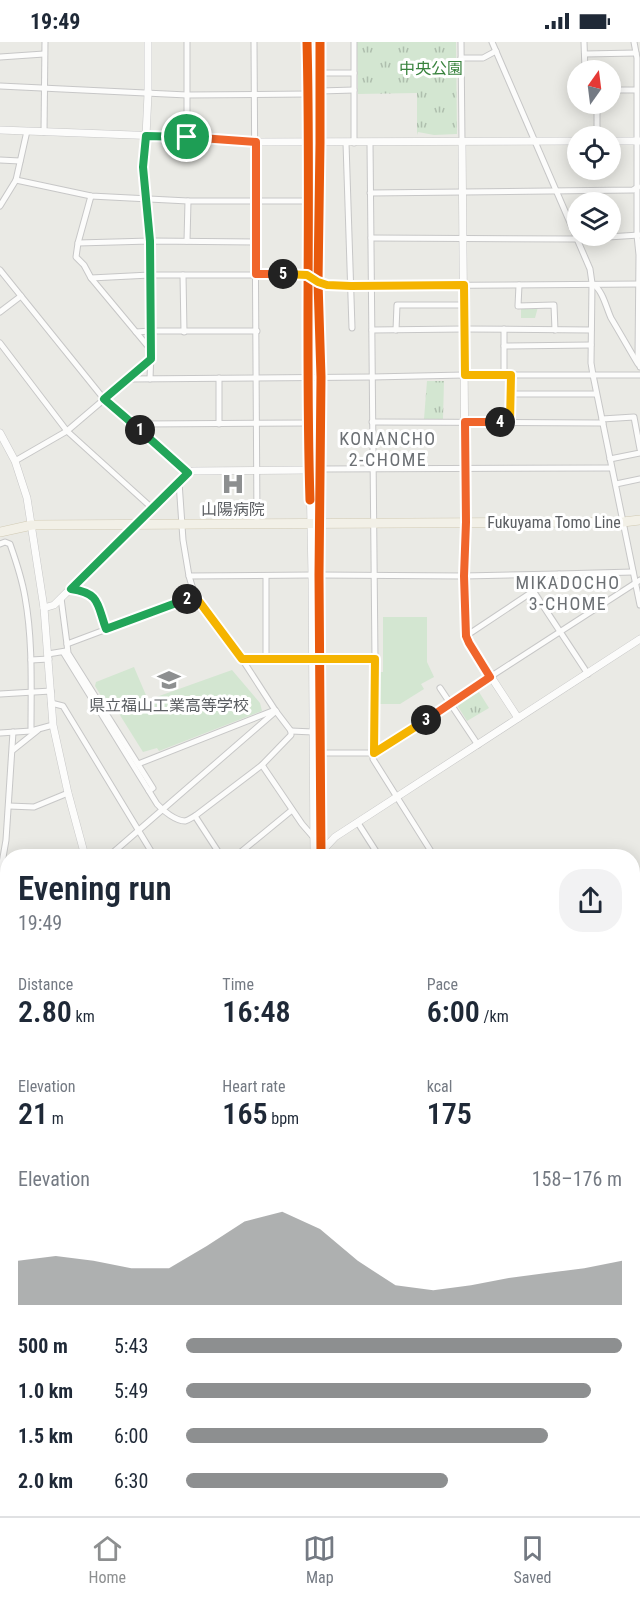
<!DOCTYPE html>
<html lang="en">
<head>
<meta charset="utf-8">
<style>
  :root { --surface:#fff; --page:#f2f2f3; --text:#1f2937; --muted:#747a83; --line:#e0e1e3; --accent:#8d8f90 }
  body { margin:0; font-family:"Roboto Condensed","Noto Sans JP",sans-serif; background:var(--page); color:var(--text); height:100vh; display:flex; flex-direction:column; font-size:22px; white-space:nowrap }
  * { box-sizing:border-box; margin:0 }
  p { font-size:20px; color:var(--muted) }
  .icon { flex:none; width:33px; height:33px; fill:none; stroke:currentColor; stroke-width:2; stroke-linecap:round; stroke-linejoin:round }
  .map { position:relative; flex:1; overflow:hidden }
  .drawer { position:absolute; left:0px; top:807px; width:640px; height:668px; display:flex; flex-direction:column; background:var(--surface); border-radius:24px 24px 0 0; box-shadow:0 3px 15px #0003 }
  .drawer>* { flex:none }
  .needle { width:39px; rotate:14deg }
  .tools { position:absolute; left:567px; top:18px; display:grid; gap:12px }
  .tools a { display:grid; place-items:center; width:54px; height:54px; border-radius:50%; background:var(--surface); box-shadow:0 3px 15px #0003; font-size:30px }
  .pin { position:absolute; display:grid; place-items:center; width:51px; height:51px; color:#fff; margin:-26px; border:3px solid #fff; border-radius:50%; box-shadow:0 2px 6px #0007 }
  .km { position:absolute; width:30px; height:30px; margin:-15px; border-radius:50%; background:#222; color:#fff; font-size:16px; line-height:30px; text-align:center }
  .round { display:grid; place-items:center; flex:none; width:63px; height:63px; border-radius:24px; background:var(--page) }
  .headline { display:flex; align-items:center; justify-content:space-between; height:102px; padding:0 18px }
  h1 { font-size:33px; font-weight:600; line-height:45px }
  .stats { display:grid; grid-template-columns:repeat(3,1fr); gap:9px; height:102px; padding:6px 18px }
  .stats div { display:grid; align-content:center }
  .stats b { font-size:30px; font-weight:600 }
  .stats small { font-size:16px; font-weight:400 }
  .stats p { font-size:16px }
  .chart { height:168px; padding:12px 18px }
  .chart p { display:flex; justify-content:space-between }
  .chart svg { width:100%; height:108px; margin-top:6px; fill:var(--accent); opacity:.7 }
  ul { padding:0 18px; list-style:none; font-size:20px }
  li { display:grid; grid-template-columns:96px 72px 1fr; align-items:center; height:45px }
  li i { height:15px; border-radius:8px; background:var(--accent) }
  .status { display:flex; justify-content:space-between; align-items:center; height:42px; padding:0 30px; background:var(--surface); direction:ltr }
  .status svg { height:16px; fill:currentColor }
  .tab-bar { display:flex; justify-content:space-around; align-items:center; height:84px; border-top:2px solid var(--line); background:var(--surface); font-size:16px; color:var(--muted) }
  .tab-bar a { display:grid; justify-items:center; gap:3px }
  .tab-bar .on { color:var(--accent) }
  .map>svg:first-child { display:block }
  .grass { fill:url(#grass-tufts) }
  .garden { fill:#d3e6d1 }
  .water { fill:#b9daf4 }
  .lines { fill:none; stroke-linecap:round; stroke-linejoin:round }
  .canal { stroke:#b9daf4; stroke-width:5 }
  .minor-casing { stroke:#c7c7c7; stroke-width:7 }
  .tertiary-casing { stroke:#c7c7c7; stroke-width:8 }
  .primary-casing { stroke:#d1cab4; stroke-width:10 }
  .minor { stroke:#fcfcfb; stroke-width:5 }
  .tertiary { stroke:#fcfcfb; stroke-width:7 }
  .primary { stroke:#f2f0e7; stroke-width:9 }
  .cycleway-casing { stroke:#fff; stroke-width:13 }
  .cycleway { stroke:#e8590c; stroke-width:9 }
  .split-1-casing { stroke:#fff; stroke-width:12 }
  .split-2-casing { stroke:#fff; stroke-width:12 }
  .split-3-casing { stroke:#fff; stroke-width:12 }
  .split-4-casing { stroke:#fff; stroke-width:12 }
  .split-5-casing { stroke:#fff; stroke-width:12 }
  .split-6-casing { stroke:#fff; stroke-width:12 }
  .split-1 { stroke:#22a559; stroke-width:8 }
  .split-2 { stroke:#22a559; stroke-width:8 }
  .split-3 { stroke:#f5b400; stroke-width:8 }
  .split-4 { stroke:#f0652b; stroke-width:8 }
  .split-5 { stroke:#f5b400; stroke-width:8 }
  .split-6 { stroke:#f0652b; stroke-width:8 }
  .labels { text-anchor:middle; stroke-width:6; stroke-linejoin:round; paint-order:stroke }
  .park-label { font-size:16px; fill:#39833e; stroke:#fff }
  .poi-label { font-size:16px; fill:#5b5e62; stroke:#fff }
  .street-label { font-size:16px; fill:#5b5e62; stroke:#fff }
  .neighbourhood-label { font-size:18px; letter-spacing:1.5px; fill:#6c7074; stroke:#fff }
</style>
</head>
<body>
<div class="status"><b>19:49</b><svg viewBox="0 0 49 12"><path d="M0 12V9h3v3zM5 12V6h3v6zM10 12V3h3v9zM15 12V0h3v12zM26 1h20v11H26zM47 4h2v5h-2z"/></svg></div>
<div class="map">
<svg width="640" height="1474" viewBox="0 0 640 1474">
  <defs>
    <pattern id="grass-tufts" width="24" height="20" patternUnits="userSpaceOnUse" patternTransform="scale(1.5)"><rect width="24" height="20" fill="#d3e6d1"/><path d="M3 7l-1-3M5 7V3M7 7l1-3M15 17l-1-3M17 17v-4M19 17l1-3" fill="none" stroke="#aebead"/></pattern>
  </defs>
  <rect width="100%" height="100%" fill="#eaeae5"/>
  <g class="grass">
    <polygon points="357,0 456,0 457,92 434,93 418,90 417,93 417,51 358,52"/>
    <polygon points="521,265 538,265 535,276 521,276"/>
    <polygon points="427,339 444,339 443,377 424,377"/>
    <polygon points="479,650 489,666 467,679 457,663"/>
    <polygon points="108,1467 226,1467 214,1474 113,1474"/>
  </g>
  <g class="garden">
    <polygon points="383,575 427,575 427,620 434,635 421,642 424,647 400,662 378,662 377,630 383,630"/>
    <polygon points="134,625 148,658 232,628 260,661 262,669 159,709 157,706 143,710 113,662 108,665 95,644 96,640"/>
  </g>
  <polygon class="water" points="0,1427 7,1442 8,1467 19,1467 23,1474 0,1474"/>
  <g class="lines">
    <polyline class="canal" points="633,1315 640,1312"/>
    <g class="minor-casing">
      <g id="minor">
        <polyline points="254,0 257,481"/>
        <polyline points="354,0 354,101"/>
        <polyline points="461,0 462,100"/>
        <polyline points="492,0 590,227 592,241 591,321 593,333 640,563"/>
        <polyline points="584,0 585,28"/>
        <polyline points="634,0 637,16 637,193 639,213 638,316 640,325"/>
        <polyline points="585,12 636,11"/>
        <polyline points="0,15 44,12"/>
        <polyline points="461,16 483,16 496,9"/>
        <polyline points="320,31 354,31"/>
        <polyline points="0,44 187,53 308,52"/>
        <polyline points="610,48 636,48"/>
        <polyline points="320,49 354,48"/>
        <polyline points="597,62 597,94"/>
        <polyline points="44,90 45,0"/>
        <polyline points="146,94 143,125 147,156 150,199 151,289 136,290 151,308 150,337"/>
        <polyline points="187,95 187,0"/>
        <polyline points="346,101 352,286"/>
        <polyline points="370,101 375,617 373,717 434,814"/>
        <polyline points="0,118 20,119"/>
        <polyline points="16,138 91,154 188,159 308,159"/>
        <polyline points="370,151 633,148 638,145"/>
        <path d="M91,154L78,201L76,215L84,223L91,236L150,233H307C323,243 332,243 350,244L640,242"/>
        <polyline points="0,164 16,138 27,89"/>
        <polyline points="371,196 577,197 639,193"/>
        <polyline points="187,199 188,159"/>
        <polyline points="78,201 150,199 256,200"/>
        <polyline points="0,228 104,357 139,386 188,431"/>
        <polyline points="183,233 184,290"/>
        <polyline points="91,236 136,290"/>
        <path d="M593,242C603,249 606,265 611,276C620,291 629,307 638,322"/>
        <polyline points="519,243 518,264 554,263 555,288"/>
        <polyline points="0,270 21,254"/>
        <polyline points="504,287 504,333"/>
        <polyline points="372,288 464,287 591,288"/>
        <polyline points="396,288 397,263 464,263"/>
        <polyline points="0,301 67,389 152,466"/>
        <polyline points="504,304 591,303"/>
        <polyline points="151,308 151,289 257,289"/>
        <polyline points="128,337 151,317"/>
        <polyline points="510,352 596,352"/>
        <polyline points="602,377 634,375 640,407"/>
        <polyline points="372,380 603,381"/>
        <polyline points="510,380 511,333"/>
        <polyline points="219,382 219,336"/>
        <polyline points="139,386 143,382 309,381"/>
        <polyline points="610,417 640,411"/>
        <polyline points="15,419 67,389 128,337 372,335 464,333 640,333"/>
        <polyline points="320,427 611,426"/>
        <polyline points="179,440 183,498 189,534 195,554 242,617 275,668 291,689"/>
        <polyline points="616,442 640,437"/>
        <path d="M0,502L5,500L10,502C16,519 22,537 25,555C33,599 31,645 31,689"/>
        <polyline points="319,533 464,534 559,532"/>
        <polyline points="189,534 312,533"/>
        <polyline points="266,534 266,617"/>
        <path d="M71,547C100,551 97,562 106,587"/>
        <polyline points="534,550 588,632"/>
        <polyline points="61,556 67,602 195,554"/>
        <polyline points="466,594 559,532 633,530"/>
        <polyline points="67,602 68,611 153,746 149,749"/>
        <path d="M63,610L157,762C163,769 176,779 185,779C189,778 191,776 195,774L262,723L291,693V689"/>
        <polyline points="48,612 66,609"/>
        <polyline points="242,617 375,617"/>
        <polyline points="31,618 49,617"/>
        <polyline points="440,646 478,703"/>
        <polyline points="0,652 51,649"/>
        <polyline points="51,661 63,664 154,814"/>
        <polyline points="291,689 313,690"/>
        <polyline points="0,691 31,689 53,683"/>
        <polyline points="13,708 38,688"/>
        <polyline points="320,711 374,711 451,663 490,635 640,538"/>
        <polyline points="138,722 275,668"/>
        <polyline points="262,723 302,782 315,797"/>
        <polyline points="9,764 34,765 68,751"/>
        <polyline points="195,774 221,814"/>
        <polyline points="358,781 379,814"/>
        <polyline points="109,814 276,669"/>
        <polyline points="236,814 292,768"/>
        <polyline points="0,833 6,798 13,690"/>
        <polyline points="633,976 640,971"/>
        <polyline points="0,990 8,1017"/>
        <polyline points="633,1039 640,1050"/>
        <polyline points="633,1126 640,1137"/>
        <polyline points="0,1140 8,1147"/>
        <polyline points="0,1154 7,1186 0,1190"/>
        <polyline points="633,1187 640,1183"/>
        <polyline points="633,1238 640,1237"/>
        <polyline points="0,1285 8,1300"/>
        <polyline points="0,1317 8,1326"/>
        <polyline points="633,1318 640,1315"/>
        <polyline points="633,1391 640,1402"/>
        <polyline points="100,1467 105,1474"/>
        <polyline points="452,1467 457,1474"/>
        <polyline points="471,1467 472,1474"/>
        <polyline points="571,1467 575,1474"/>
        <polyline points="413,1474 421,1467"/>
      </g>
    </g>
    <g class="tertiary-casing">
      <g id="tertiary">
        <polyline points="307,0 308,52 308,335 312,533 314,814"/>
        <polyline points="320,0 320,101 318,240 321,335 319,533 321,814"/>
        <polyline points="0,88 187,95 256,100 578,99"/>
        <polyline points="146,94 148,52 148,0"/>
        <polyline points="610,99 640,99"/>
        <path d="M462,100L465,427C466,482 464,538 466,594L469,601L518,676"/>
        <polyline points="0,391 15,419 27,456 44,566 53,683 68,751 85,814"/>
        <polyline points="44,566 54,563 61,556 188,431 193,429 309,428"/>
        <polyline points="321,810 335,795 640,597"/>
        <polyline points="633,1082 640,1077"/>
        <polyline points="633,1221 640,1232"/>
        <polyline points="0,1258 8,1254"/>
        <polyline points="0,1323 8,1338"/>
        <polyline points="0,1394 8,1390"/>
        <polyline points="0,1401 8,1397"/>
        <polyline points="84,1467 90,1474"/>
        <polyline points="359,1467 363,1474"/>
        <polyline points="488,1467 493,1474"/>
        <polyline points="226,1474 234,1467"/>
      </g>
    </g>
    <g class="primary-casing">
      <polyline id="primary" points="0,490 32,483 623,480 640,478"/>
    </g>
    <use href="#minor" class="minor"/>
    <use href="#tertiary" class="tertiary"/>
    <use href="#primary" class="primary"/>
    <g class="cycleway-casing">
      <g id="cycleway">
        <path d="M307,0C311,153 305,305 310,458"/>
        <polyline points="320,0 320,101 318,240 321,335 319,533 321,814"/>
      </g>
    </g>
    <use href="#cycleway" class="cycleway"/>
  </g>
  <g class="lines">
    <g class="split-1-casing">
      <polyline id="split-1" points="140,388 104,357 151,317 150,199 143,125 146,94 187,95"/>
    </g>
    <g class="split-2-casing">
      <path id="split-2" d="M140,388L188,431L71,547C100,551 97,562 106,587L187,557"/>
    </g>
    <g class="split-3-casing">
      <polyline id="split-3" points="187,557 195,554 242,617 375,617 374,711 426,678"/>
    </g>
    <g class="split-4-casing">
      <polyline id="split-4" points="426,678 490,635 469,601 466,594 464,534 466,480 465,380 500,380"/>
    </g>
    <g class="split-5-casing">
      <polyline id="split-5" points="283,232 307,233 318,240 327,243 351,244 464,243 465,333 511,333 510,380 500,380"/>
    </g>
    <g class="split-6-casing">
      <polyline id="split-6" points="187,95 256,100 256,232 283,232"/>
    </g>
    <use href="#split-1" class="split-1"/>
    <use href="#split-2" class="split-2"/>
    <use href="#split-3" class="split-3"/>
    <use href="#split-4" class="split-4"/>
    <use href="#split-5" class="split-5"/>
    <use href="#split-6" class="split-6"/>
  </g>
  <defs>
    <g id="hospital-bare" transform="scale(1.8)"><path d="M-5-5h3v3.5h4V-5h3V5h-3V1.5h-4V5h-3Z" fill="#8d8f90" stroke="#fff" stroke-width="2.5" paint-order="stroke"/></g>
    <g id="school-bare" transform="scale(1.8)"><path d="M0-5L7-2L0 1L-7-2ZM-4 1L0 2.5L4 1V4Q0 6-4 4Z" fill="#8d8f90" stroke="#fff" stroke-width="2.5" paint-order="stroke"/></g>
  </defs>
  <g fill-rule="evenodd">
    <use href="#hospital-bare" x="233" y="442"/>
    <use href="#school-bare" x="169" y="638"/>
  </g>
  <g class="labels">
    <g class="park-label">
      <text x="431" y="32">中央公園</text>
    </g>
    <g class="poi-label">
      <text x="233" y="473">山陽病院</text>
      <text x="169" y="669">県立福山工業高等学校</text>
    </g>
    <g class="street-label">
      <text x="554" y="486">Fukuyama Tomo Line</text>
    </g>
    <g class="neighbourhood-label">
      <text x="388" y="403">KONANCHO<tspan x="388" dy="21">2-CHOME</tspan></text>
      <text x="568" y="547">MIKADOCHO<tspan x="568" dy="21">3-CHOME</tspan></text>
    </g>
  </g>
</svg>
<div class="tools">
<a><svg class="needle" viewBox="-14 -14 28 28"><path d="M0-13l5 13h-10z" fill="#e53935"/><path d="M0 13l5-13h-10z" fill="#747a83"/></svg></a>
<a><svg class="icon" aria-label="locate" viewBox="0 0 24 24"><circle cx="12" cy="12" r="6"/><path d="M12 2v4M12 18v4M2 12h4M18 12h4"/></svg></a>
<a><svg class="icon" aria-label="layers" viewBox="0 0 24 24"><path d="M12 4l9 5-9 5-9-5zM3 14l9 5 9-5"/></svg></a>
</div>
<div class="pin" style="left:187px;top:95px;background:#1e9e55"><svg class="icon" aria-label="arrive" viewBox="0 0 24 24"><path d="M6 21V4h12l-3 4 3 4H6"/></svg></div>
<b class="km" style="left:140px;top:388px">1</b>
<b class="km" style="left:187px;top:557px">2</b>
<b class="km" style="left:426px;top:678px">3</b>
<b class="km" style="left:500px;top:380px">4</b>
<b class="km" style="left:283px;top:232px">5</b>
<section class="drawer">
<div class="headline"><div><h1>Evening run</h1><p>19:49</p></div><a class="round"><svg class="icon" aria-label="share" viewBox="0 0 24 24"><path d="M12 15V3M7 8l5-5 5 5M5 13v7h14v-7"/></svg></a></div>
<div class="stats">
<div><p>Distance</p><b>2.80<small> km</small></b></div>
<div><p>Time</p><b>16:48</b></div>
<div><p>Pace</p><b>6:00<small> /km</small></b></div>
</div>
<div class="stats">
<div><p>Elevation</p><b>21<small> m</small></b></div>
<div><p>Heart rate</p><b>165<small> bpm</small></b></div>
<div><p>kcal</p><b>175</b></div>
</div>
<div class="chart"><p><span>Elevation</span>158–176 m</p>
<svg viewBox="0 0 160 44" preserveAspectRatio="none"><path d="M0 44V26L10 24L20 26L30 29L40 29L50 20L60 10L70 6L80 13L90 26L100 36L110 38L120 36L130 33L140 31L150 29L160 26V44z"/></svg>
</div>
<ul>
<li><b>500 m</b>5:43<i style="width:100%"></i></li>
<li><b>1.0 km</b>5:49<i style="width:93%"></i></li>
<li><b>1.5 km</b>6:00<i style="width:83%"></i></li>
<li><b>2.0 km</b>6:30<i style="width:60%"></i></li>
</ul>
</section>
</div>
<nav class="tab-bar">
<a class="on"><svg class="icon" aria-label="home" viewBox="0 0 24 24"><path d="M3 11l9-7 9 7M6 9v11h12V9"/></svg>Home</a>
<a><svg class="icon" aria-label="map" viewBox="0 0 24 24"><path d="M3 6l6-2 6 2 6-2v14l-6 2-6-2-6 2zM9 4v14M15 6v14"/></svg>Map</a>
<a><svg class="icon" aria-label="saved" viewBox="0 0 24 24"><path d="M7 4h10v16l-5-4-5 4z"/></svg>Saved</a>
</nav>
</body>
</html>
